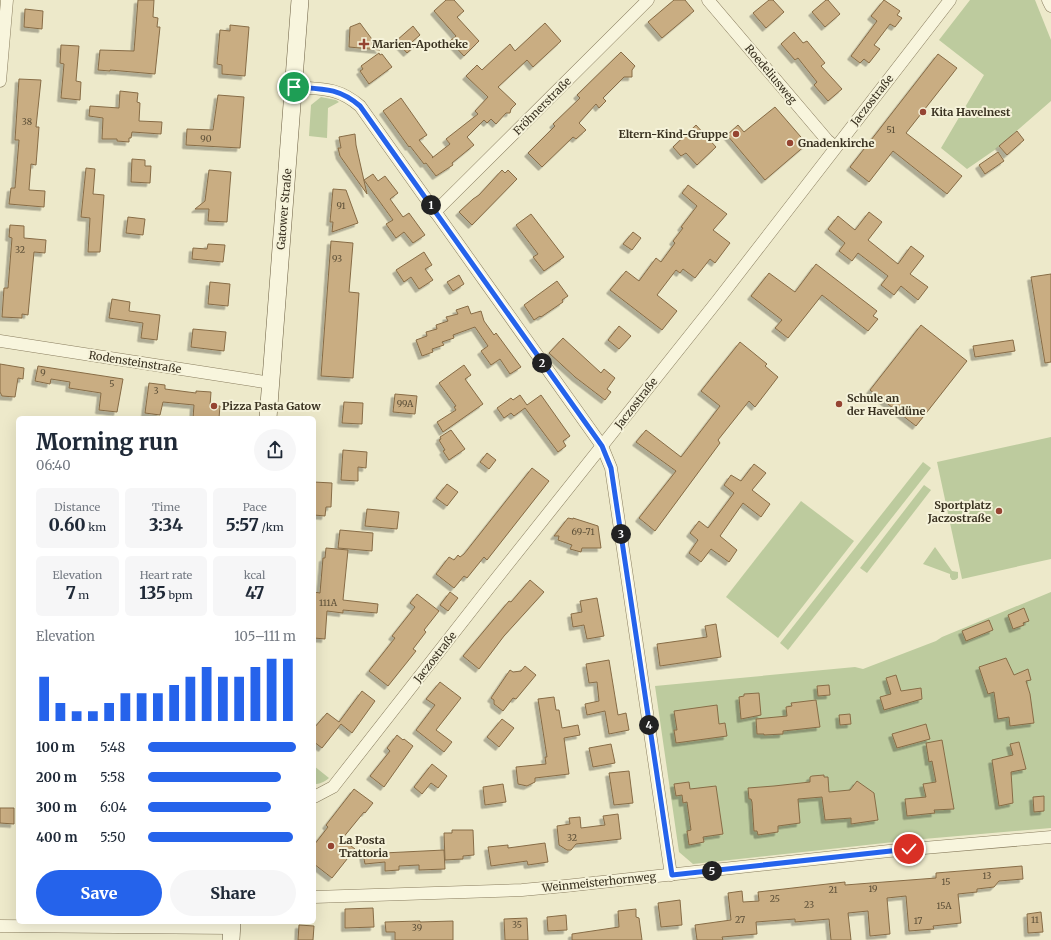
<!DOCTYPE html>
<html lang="en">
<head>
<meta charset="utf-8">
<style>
  :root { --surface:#fff; --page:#f6f6f7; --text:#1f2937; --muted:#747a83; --accent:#2563eb }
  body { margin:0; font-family:Merriweather,serif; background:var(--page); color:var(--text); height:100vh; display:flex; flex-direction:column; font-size:15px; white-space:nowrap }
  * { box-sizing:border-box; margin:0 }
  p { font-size:13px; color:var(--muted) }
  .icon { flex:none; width:22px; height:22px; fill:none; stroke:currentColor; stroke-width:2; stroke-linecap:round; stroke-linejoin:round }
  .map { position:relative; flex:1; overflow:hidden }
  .details { position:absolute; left:16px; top:416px; width:300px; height:508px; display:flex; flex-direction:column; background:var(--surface); border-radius:6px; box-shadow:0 4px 16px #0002 }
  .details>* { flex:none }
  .pin { position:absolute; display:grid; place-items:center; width:34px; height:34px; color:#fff; margin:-17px; border:2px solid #fff; border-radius:50%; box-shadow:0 1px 4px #0007 }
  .km { position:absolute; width:20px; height:20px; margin:-10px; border-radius:50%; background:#222; color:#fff; font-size:11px; line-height:20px; text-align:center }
  .round { display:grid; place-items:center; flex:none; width:42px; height:42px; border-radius:21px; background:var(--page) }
  .overview { display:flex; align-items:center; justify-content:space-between; height:68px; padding:0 20px }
  h1 { font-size:22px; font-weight:800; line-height:30px }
  .figures { display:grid; grid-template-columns:repeat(3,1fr); gap:6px; height:68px; padding:4px 20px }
  .figures div { display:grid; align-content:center; border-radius:6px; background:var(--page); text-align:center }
  .figures b { font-size:17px; font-weight:800 }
  .figures small { font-size:11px; font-weight:400 }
  .figures p { font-size:11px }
  .chart { height:112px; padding:8px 20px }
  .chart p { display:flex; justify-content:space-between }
  .chart svg { width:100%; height:72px; margin-top:4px; stroke:var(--accent); stroke-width:6 }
  .button { display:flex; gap:8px; margin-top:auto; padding:8px 20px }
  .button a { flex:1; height:46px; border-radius:24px; background:var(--accent); color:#fff; font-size:16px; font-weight:800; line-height:46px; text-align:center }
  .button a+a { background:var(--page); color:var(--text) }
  ul { padding:0 20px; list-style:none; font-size:13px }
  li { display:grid; grid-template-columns:64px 48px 1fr; align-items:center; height:30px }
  li i { height:10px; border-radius:5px; background:var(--accent) }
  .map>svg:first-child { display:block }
  .green { fill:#bdcb9e }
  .building { fill:#c9ad82; stroke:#876c46; filter:url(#shadow) }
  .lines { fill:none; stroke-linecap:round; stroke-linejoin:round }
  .street-casing { stroke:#897d5f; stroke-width:13 }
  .secondary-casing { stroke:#6b5e42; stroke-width:18 }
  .street { stroke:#f8f5dd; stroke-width:12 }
  .secondary { stroke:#f8f5dd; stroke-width:17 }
  .route-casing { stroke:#fff; stroke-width:8 }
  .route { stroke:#2563eb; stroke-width:5 }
  .poi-dot { fill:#954432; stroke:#f5f2d9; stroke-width:1.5 }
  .labels { text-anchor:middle; stroke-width:4; stroke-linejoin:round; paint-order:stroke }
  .number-label { font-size:9px; fill:#5e5139 }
  .poi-label { font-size:11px; font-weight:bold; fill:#3a3221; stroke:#f5f2d9; text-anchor:start }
  .street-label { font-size:11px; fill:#3a3221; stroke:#f5f2d9 }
</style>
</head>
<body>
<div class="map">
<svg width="1051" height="940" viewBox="0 0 1051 940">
  <defs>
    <filter id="shadow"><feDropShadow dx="-3.5" dy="3.5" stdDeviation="0" flood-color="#0004"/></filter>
  </defs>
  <rect width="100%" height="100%" fill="#ede9ca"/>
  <g class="green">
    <polygon points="970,0 1035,0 1051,40 1051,101 996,149 967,169 941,148 984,75 939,40"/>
    <polygon points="321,97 336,100 339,102 328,108 327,138 309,136 311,105"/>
    <polygon points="1051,437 1051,559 962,579 937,462"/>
    <polygon points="923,462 931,468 788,650 780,643"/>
    <polygon points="924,485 931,490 867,573 860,568"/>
    <polygon points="801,501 854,541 778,638 726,597"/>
    <polygon points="935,547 952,571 958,572 958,578 955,580 952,580 950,577 950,574 923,564"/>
    <polygon points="1051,592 1051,828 912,840 693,864 679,852 655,686 855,667 863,669 936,641 942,637"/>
    <path d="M314,766L329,778C324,782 320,784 314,784Z"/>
  </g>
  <g class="building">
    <polygon points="138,0 154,0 153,17 158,18 157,27 160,27 155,74 110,70 110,71 98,70 100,50 134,51"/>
    <polygon points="446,0 454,0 464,11 457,17 479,41 464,56 450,41 456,36 434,11"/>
    <polygon points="674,0 685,0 694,11 662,38 648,22"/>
    <polygon points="769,0 773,0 784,12 766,28 753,13"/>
    <polygon points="826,0 828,0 840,14 825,27 812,12"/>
    <polygon points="884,0 900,11 897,15 902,18 895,27 890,24 874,45 880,49 869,63 864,59 860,63 851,56 877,21 871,16"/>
    <polygon points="25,9 43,11 42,29 24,27"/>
    <polygon points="360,23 380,50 349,47 350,27"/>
    <polygon points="545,23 561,41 533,67 527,60 498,87 516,104 511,109 510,113 506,113 496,124 491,119 487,123 484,120 467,137 474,145 452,163 453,165 436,176 426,163 424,164 410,146 409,147 383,111 401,98 427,135 419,140 433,157 432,158 450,144 446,139 478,114 475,111 488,97 466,76 477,65 482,70 510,44 515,51"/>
    <polygon points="230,25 249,27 245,76 222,74 222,65 217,64 220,30 230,31"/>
    <polygon points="413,26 420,35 412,42 415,46 407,53 396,41"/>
    <polygon points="794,32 803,43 807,41 825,63 821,66 842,89 828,101 814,85 817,82 813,77 798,58 795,60 781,44"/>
    <polygon points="61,45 79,46 76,81 81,82 80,100 61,98 64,64 60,63"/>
    <polygon points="621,52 635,66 632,70 632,77 624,77 603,98 606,101 599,108 596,104 579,123 586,130 576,139 573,137 542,167 528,153 555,126 553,124 580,98 577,95"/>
    <polygon points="379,53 380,55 382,54 392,67 369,84 360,71 363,69 361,66"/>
    <polygon points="938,54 957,68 906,133 962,176 947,194 893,151 869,182 850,167"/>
    <polygon points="19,79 41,80 36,127 39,127 36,165 31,164 29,190 45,191 44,207 9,204 11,188 15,188 19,140 15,140"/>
    <polygon points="120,91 138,93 137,102 140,103 139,121 162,122 161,134 132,132 131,138 129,138 129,142 117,141 117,139 102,139 103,118 89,116 90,106 119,108"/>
    <polygon points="218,95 244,97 240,148 186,145 187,129 213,130"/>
    <polygon points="775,107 807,144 765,180 727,135 738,125 744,132"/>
    <polygon points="696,125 716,147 697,165 686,153 681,156 673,147"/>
    <polygon points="1017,131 1024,140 1007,155 999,146"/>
    <polygon points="355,134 356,145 367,194 340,156 338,148 341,148 339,137"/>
    <polygon points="998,152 1004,161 985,174 979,165"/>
    <polygon points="132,159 145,160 145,166 151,166 150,183 131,182"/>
    <polygon points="86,168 95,169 93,194 104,195 100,252 88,252 90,218 81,217"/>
    <polygon points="209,170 231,172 227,222 208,221 209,209 195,209 205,201"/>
    <polygon points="502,170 505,173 508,170 517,179 472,225 459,212 473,199 479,195"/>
    <polygon points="373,174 378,181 385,176 398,193 390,199 403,217 409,213 425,235 413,243 404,232 396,238 386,224 393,220 364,180"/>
    <polygon points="688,185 727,214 713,230 730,243 715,263 710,259 695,278 683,269 680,273 676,270 657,295 677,311 662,330 610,290 626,271 639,281 656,258 661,262 675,243 673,241 683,228 681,227 697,206 682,193"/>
    <polygon points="333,189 346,190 358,223 332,232 333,222 330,222"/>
    <polygon points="869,212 882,222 868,240 898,264 911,246 924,256 910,274 928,287 918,300 901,286 894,295 881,285 888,276 858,253 852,261 839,251 845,243 828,229 838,216 855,230"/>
    <polygon points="531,214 564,257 544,271 533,257 538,254 516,225"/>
    <polygon points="128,217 145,219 143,235 126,233"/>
    <polygon points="10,225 24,226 24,238 46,240 45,253 34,252 28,315 22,314 22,318 2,317 4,288 8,288 12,238 9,237"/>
    <polygon points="633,232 641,238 632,250 623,244"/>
    <polygon points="331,241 353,243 349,292 359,293 353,378 321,376"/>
    <polygon points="208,244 225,245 223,262 192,259 193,248 207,249"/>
    <polygon points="424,252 432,265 425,269 433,280 419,289 411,277 404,282 396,270"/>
    <polygon points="816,264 877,311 873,316 878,319 868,331 822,295 788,338 775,328 782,320 751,296 769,273 795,292"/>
    <polygon points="1051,274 1051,362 1045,363 1031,277"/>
    <polygon points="459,275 464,284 453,291 447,282"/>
    <polygon points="557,281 568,296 562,300 563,302 541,317 540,316 534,320 524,305"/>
    <polygon points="210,282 230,284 228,306 208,304"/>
    <polygon points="112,299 130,302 129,311 160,315 157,340 141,338 143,323 109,318"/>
    <polygon points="468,306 471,314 481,311 484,321 494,335 496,333 521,367 510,374 500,359 491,365 481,351 488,346 475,327 453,335 454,338 442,342 444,345 432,349 433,352 422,356 416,340 427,336 426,332 437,329 436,325 448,321 446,317 458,314 456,310"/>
    <polygon points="921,325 967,361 916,426 870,390"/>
    <polygon points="619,326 631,336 619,349 608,340"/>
    <polygon points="193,329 226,332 224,351 191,347"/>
    <polygon points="563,338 601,373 604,369 615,378 607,389 611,392 605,400 575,377 549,353"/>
    <polygon points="1013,340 1015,351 975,357 973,346"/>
    <polygon points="740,342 767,364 765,366 778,377 755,407 749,401 718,440 720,443 655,531 639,518 676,471 636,442 646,430 681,457 720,406 701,391"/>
    <polygon points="0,364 24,368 23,379 18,378 15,397 2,396 0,392"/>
    <polygon points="464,365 471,375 465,379 483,404 443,432 437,422 456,410 454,407 456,406 439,383"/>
    <polygon points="38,366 123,379 117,412 99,410 101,393 69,388 70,382 51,379 50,384 35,381"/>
    <polygon points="149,383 165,385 165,389 196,393 196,391 211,392 210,406 220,406 219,418 193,418 194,405 163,402 160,415 145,413"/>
    <polygon points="395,394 417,396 415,414 393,412"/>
    <polygon points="520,395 527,405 541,395 570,436 563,441 566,446 558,452 525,408 514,416 511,413 504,418 497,408 511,398 513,400"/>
    <polygon points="344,402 363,403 362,424 342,423"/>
    <polygon points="451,430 465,449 449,460 443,451 445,450 439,440 441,439 440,437"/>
    <polygon points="343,450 367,452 366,468 358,467 358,481 341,480"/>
    <polygon points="487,453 496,460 489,469 480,462"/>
    <polygon points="754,464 766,473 752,490 770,504 761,517 743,503 720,536 737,550 729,562 711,549 701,562 689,553 698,540 690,533 699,521 708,528 734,493 724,485 731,475 741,481"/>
    <polygon points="532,468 549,481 487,560 484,557 467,578 464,576 454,588 436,574 449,557 454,560 458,555 460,557 464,554"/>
    <polygon points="314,482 332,483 331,507 326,507 325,516 314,515"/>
    <polygon points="447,484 458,492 447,506 436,498"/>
    <polygon points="367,509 399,512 397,529 365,526"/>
    <polygon points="568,518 573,519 573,518 598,526 601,548 582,548 581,552 570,549 572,545 558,540 559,536 554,536"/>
    <polygon points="340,530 373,533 372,551 338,548"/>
    <polygon points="326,548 348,550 343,600 378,604 377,613 343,610 343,613 327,611 325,639 314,638 314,592 320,593 323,558 325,558"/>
    <polygon points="530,580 544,592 504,636 479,669 463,656 509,601 511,602"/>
    <polygon points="450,592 458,598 448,611 440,605"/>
    <polygon points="417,594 439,611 424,630 426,632 413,649 416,651 388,686 369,671 395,638 392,636 415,607 410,603"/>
    <polygon points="597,598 604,636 587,639 584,625 573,627 571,614 582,612 580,601"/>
    <polygon points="1024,608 1029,621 1023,623 1024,625 1013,629 1008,615"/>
    <polygon points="989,620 993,630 966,641 962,631"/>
    <polygon points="716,624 721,657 660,666 657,644 707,637 705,626"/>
    <polygon points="1006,658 1014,675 1028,669 1031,680 1026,681 1030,694 1034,723 1010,726 1009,717 998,719 994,692 988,694 979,667"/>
    <polygon points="609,660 618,715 626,713 629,730 609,734 605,711 587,715 585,704 599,701 597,682 589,683 586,664"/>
    <polygon points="525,666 536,675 516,699 513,698 503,711 494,704 494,700 491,698 510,670 513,672 521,671"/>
    <polygon points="896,675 901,691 921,688 922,699 884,710 880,697 891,694 886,678"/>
    <polygon points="440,682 461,698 436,730 452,742 444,752 416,730 435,705 426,699"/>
    <polygon points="829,685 830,695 818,696 817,686"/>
    <polygon points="362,691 375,701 352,733 341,724 322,748 314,742 314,728 327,713 339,722"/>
    <polygon points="759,693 761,715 741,719 739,697 744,696 744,694"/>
    <polygon points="554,697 556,710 559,710 562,728 578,725 580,735 564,738 569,774 535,778 535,782 527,786 518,784 516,767 546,764 545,757 547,757 538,699"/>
    <polygon points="816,700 820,727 783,731 783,734 764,735 764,734 757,734 756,719 787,716 786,707 792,706 791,703"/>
    <polygon points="717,705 719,724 725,723 727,736 676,743 674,730 677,730 674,711"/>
    <polygon points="850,714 851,724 840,725 839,715"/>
    <polygon points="502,719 514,728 499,747 487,737"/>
    <polygon points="926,724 930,739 897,748 892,734"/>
    <polygon points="397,735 403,740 404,739 413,746 384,787 370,776 390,751 387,748"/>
    <polygon points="942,740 954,809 934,810 935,813 907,816 905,799 926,797 923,784 936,782 932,761 929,762 926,743"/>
    <polygon points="1019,742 1026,769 1011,772 1013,803 999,806 992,760 1013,755 1010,744"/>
    <polygon points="611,744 615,763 593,767 589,748"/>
    <polygon points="432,764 447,776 438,788 431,783 422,794 414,787"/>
    <polygon points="629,771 633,803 614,805 609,773"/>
    <polygon points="824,775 824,777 828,777 829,792 850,790 857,781 874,793 878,820 851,824 851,818 825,820 822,797 798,799 800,823 778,826 778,832 758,835 757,831 754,831 752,802 751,799 749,799 748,788 774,786 810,782 810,777 812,776"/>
    <polygon points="689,782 690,789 716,786 723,834 703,837 704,842 689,845 687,831 691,830 687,802 683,803 682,795 676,796 674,784"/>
    <polygon points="503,784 506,802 485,805 483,787"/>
    <polygon points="354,789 373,803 365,813 364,812 342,839 355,849 332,878 314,864 314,845 328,827 326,825"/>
    <polygon points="1044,796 1044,811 1034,812 1033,797"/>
    <polygon points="0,808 14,808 14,824 0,823"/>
    <polygon points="618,814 621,839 576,844 571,850 567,850 559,845 557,826 570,824 569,818 580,817 581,828 605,825 603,816"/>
    <polygon points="452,830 473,830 474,855 463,856 463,859 445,860 444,833 452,833"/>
    <polygon points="545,843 548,862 528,865 527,861 491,866 488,847 508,845 508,848"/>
    <polygon points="444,850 445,869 419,870 419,865 399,866 399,870 385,871 385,862 365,864 363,854"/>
    <polygon points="1022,866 1023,879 999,881 994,887 977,889 977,892 958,894 961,923 933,926 934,929 909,931 906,896 887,898 890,934 870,936 868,911 848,913 851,940 831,940 829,919 795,922 795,919 756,922 757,934 722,937 723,940 697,940 695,925 731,920 728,893 742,891 743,902 759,901 758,892 845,882 845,885 936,878 936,873"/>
    <polygon points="680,900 682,925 661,927 658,903"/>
    <polygon points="373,908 374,927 345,928 345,909"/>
    <polygon points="636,909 636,917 639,918 642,940 572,940 572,934 619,927 618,911"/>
    <polygon points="1041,912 1043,932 1028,933 1027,914"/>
    <polygon points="566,915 567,930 548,931 547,917"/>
    <polygon points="527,918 528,940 505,940 504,919"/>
    <polygon points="420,921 420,922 453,921 453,940 395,940 395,932 386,932 385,922"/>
    <polygon points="299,925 314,926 313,940 298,940"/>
  </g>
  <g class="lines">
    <g class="street-casing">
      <g id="street">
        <polyline points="708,0 827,140 835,147"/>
        <polyline points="1048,0 1051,6"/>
        <polyline points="0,81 7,0"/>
        <path d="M294,87C322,89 338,87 360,106L602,446L611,468L671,875"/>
        <polyline points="435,212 648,0"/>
        <polyline points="0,341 271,383"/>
        <polyline points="314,797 333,787 488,589 718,300 950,0"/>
        <polyline points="314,897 522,890 565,886 889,851 1051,837"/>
        <polyline points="0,926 232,928"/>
      </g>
    </g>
    <g class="secondary-casing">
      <g id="secondary">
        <polyline points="268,418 300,0"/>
        <polyline points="231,940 232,922"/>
      </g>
    </g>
    <use href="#street" class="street"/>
    <use href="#secondary" class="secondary"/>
  </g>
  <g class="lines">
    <g class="route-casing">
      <path id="route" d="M294,87C321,89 338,87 360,106L602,446L611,468L672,875L909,849"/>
    </g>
    <use href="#route" class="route"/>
  </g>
  <g class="poi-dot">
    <path d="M362 38h4v4h4v4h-4v4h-4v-4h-4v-4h4z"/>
    <circle cx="923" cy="112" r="4"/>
    <circle cx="736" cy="134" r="4"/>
    <circle cx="790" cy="143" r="4"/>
    <circle cx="839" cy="404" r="4"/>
    <circle cx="214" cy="406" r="4"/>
    <circle cx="999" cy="511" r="4"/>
    <circle cx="331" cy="846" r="4"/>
  </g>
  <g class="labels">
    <g class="number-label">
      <text x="27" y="125">38</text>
      <text x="891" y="133">51</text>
      <text x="206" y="142">90</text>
      <text x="341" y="209">91</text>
      <text x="20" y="253">32</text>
      <text x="337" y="262">93</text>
      <text x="43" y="376">9</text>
      <text x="112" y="387">5</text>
      <text x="156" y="394">3</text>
      <text x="405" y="407">99A</text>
      <text x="583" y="535">69-71</text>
      <text x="328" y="606">111A</text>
      <text x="572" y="841">32</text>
      <text x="987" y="879">13</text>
      <text x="946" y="885">15</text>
      <text x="873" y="892">19</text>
      <text x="833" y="893">21</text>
      <text x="775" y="902">25</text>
      <text x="809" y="908">23</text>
      <text x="944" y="909">15A</text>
      <text x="740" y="923">27</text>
      <text x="1035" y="923">11</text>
      <text x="918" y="924">17</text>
      <text x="517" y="928">35</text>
      <text x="417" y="931">39</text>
    </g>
    <g class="poi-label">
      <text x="372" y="48">Marien-Apotheke</text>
      <text x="931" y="116">Kita Havelnest</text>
      <text x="728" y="138" text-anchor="end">Eltern-Kind-Gruppe</text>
      <text x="798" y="147">Gnadenkirche</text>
      <text x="847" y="402">Schule an<tspan x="847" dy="13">der Haveldüne</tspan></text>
      <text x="222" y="410">Pizza Pasta Gatow</text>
      <text x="991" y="509" text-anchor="end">Sportplatz<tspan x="991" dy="13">Jaczostraße</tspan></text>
      <text x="339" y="844">La Posta<tspan x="339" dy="13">Trattoria</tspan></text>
    </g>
    <g class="street-label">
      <text transform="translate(771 74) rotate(50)" y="4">Roedeliusweg</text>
      <text transform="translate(872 100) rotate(-52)" y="4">Jaczostraße</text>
      <text transform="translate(542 106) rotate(-45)" y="4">Fröhnerstraße</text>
      <text transform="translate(284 209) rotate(-85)" y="4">Gatower Straße</text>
      <text transform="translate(135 362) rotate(9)" y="4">Rodensteinstraße</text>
      <text transform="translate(636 403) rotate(-52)" y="4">Jaczostraße</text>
      <text transform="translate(435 657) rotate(-52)" y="4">Jaczostraße</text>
      <text transform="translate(599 882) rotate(-6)" y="4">Weinmeisterhornweg</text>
    </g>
  </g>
</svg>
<div class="pin" style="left:294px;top:87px;background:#1e9e55"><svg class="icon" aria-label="arrive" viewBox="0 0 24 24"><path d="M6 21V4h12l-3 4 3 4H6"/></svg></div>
<div class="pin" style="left:909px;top:849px;background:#d93025"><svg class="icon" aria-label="check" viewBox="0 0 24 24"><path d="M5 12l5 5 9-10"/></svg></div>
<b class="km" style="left:431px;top:205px">1</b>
<b class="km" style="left:542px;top:363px">2</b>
<b class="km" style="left:621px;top:534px">3</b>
<b class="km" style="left:649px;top:725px">4</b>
<b class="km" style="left:712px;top:871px">5</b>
<section class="details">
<div class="overview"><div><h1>Morning run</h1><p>06:40</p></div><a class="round"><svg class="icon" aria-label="share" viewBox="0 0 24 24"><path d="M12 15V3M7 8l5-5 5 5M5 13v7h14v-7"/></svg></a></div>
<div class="figures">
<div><p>Distance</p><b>0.60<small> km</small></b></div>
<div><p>Time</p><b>3:34</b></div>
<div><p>Pace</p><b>5:57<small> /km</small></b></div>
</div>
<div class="figures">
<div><p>Elevation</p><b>7<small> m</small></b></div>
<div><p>Heart rate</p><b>135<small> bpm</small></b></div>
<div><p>kcal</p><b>47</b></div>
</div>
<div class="chart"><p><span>Elevation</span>105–111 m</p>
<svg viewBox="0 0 160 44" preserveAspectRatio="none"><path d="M5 44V17M15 44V33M25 44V38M35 44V38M45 44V33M55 44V27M65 44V27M75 44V27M85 44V22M95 44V17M105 44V11M115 44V17M125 44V17M135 44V11M145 44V6M155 44V6"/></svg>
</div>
<ul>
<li><b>100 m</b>5:48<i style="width:100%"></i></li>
<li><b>200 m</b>5:58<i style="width:90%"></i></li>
<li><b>300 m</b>6:04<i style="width:83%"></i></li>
<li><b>400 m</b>5:50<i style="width:98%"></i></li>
</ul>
<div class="button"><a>Save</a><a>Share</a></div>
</section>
</div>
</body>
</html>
